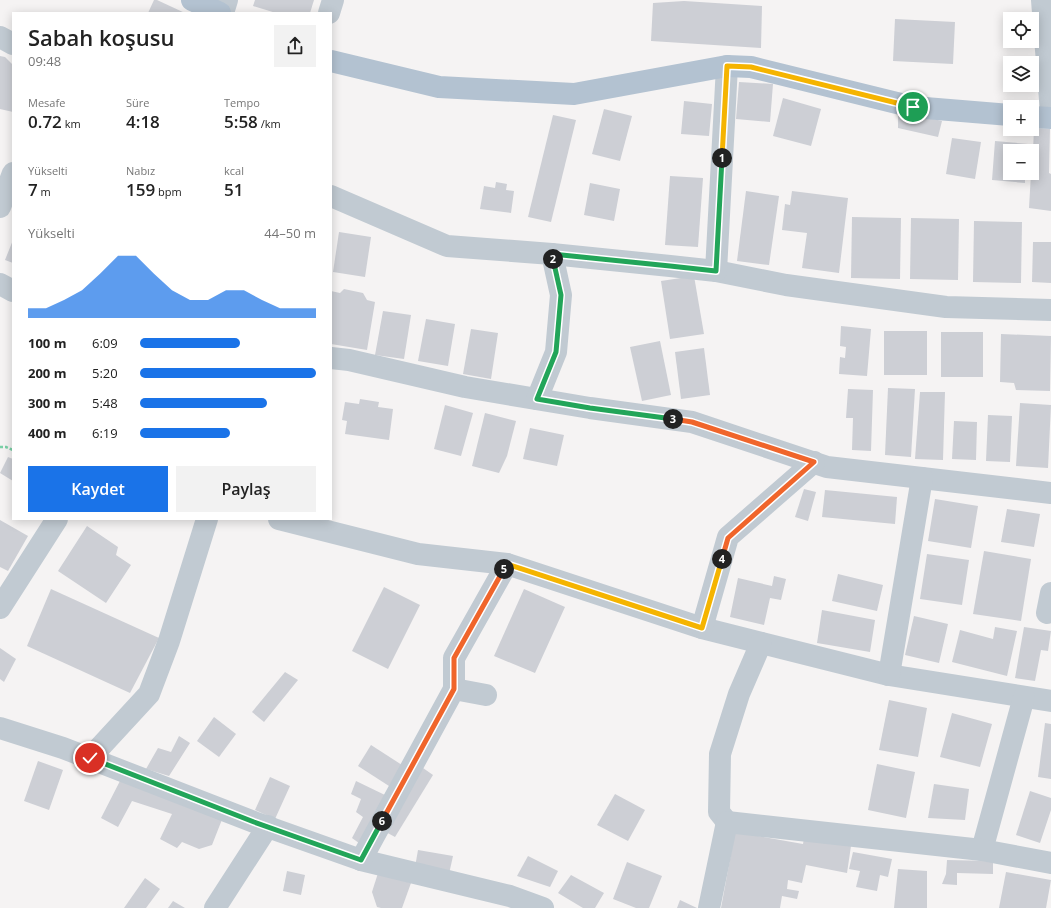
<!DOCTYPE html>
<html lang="tr">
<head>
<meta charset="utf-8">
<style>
  :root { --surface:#fff; --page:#f2f2f2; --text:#222; --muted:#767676; --accent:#1a73e8 }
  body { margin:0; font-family:"Open Sans",sans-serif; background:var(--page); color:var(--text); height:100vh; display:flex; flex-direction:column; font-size:15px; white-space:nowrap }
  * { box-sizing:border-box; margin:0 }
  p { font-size:13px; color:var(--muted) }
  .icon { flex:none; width:22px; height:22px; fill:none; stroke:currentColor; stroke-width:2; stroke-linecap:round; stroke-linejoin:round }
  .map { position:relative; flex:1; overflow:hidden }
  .sheet { position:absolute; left:12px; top:12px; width:320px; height:508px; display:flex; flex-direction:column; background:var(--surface); border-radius:0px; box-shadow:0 2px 10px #0003 }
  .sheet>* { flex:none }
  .buttons { position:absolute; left:1003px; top:12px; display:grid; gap:8px }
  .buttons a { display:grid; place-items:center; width:36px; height:36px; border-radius:0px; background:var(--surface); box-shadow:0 2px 10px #0003; font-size:20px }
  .pin { position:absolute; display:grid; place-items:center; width:34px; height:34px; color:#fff; margin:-17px; border:2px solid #fff; border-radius:50%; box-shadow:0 1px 4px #0007 }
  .km { position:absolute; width:20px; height:20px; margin:-10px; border-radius:50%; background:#222; color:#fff; font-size:11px; line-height:20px; text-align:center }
  .round { display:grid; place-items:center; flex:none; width:42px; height:42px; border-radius:0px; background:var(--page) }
  .head { display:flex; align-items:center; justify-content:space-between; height:68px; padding:0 16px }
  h1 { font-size:22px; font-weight:600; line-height:30px }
  .figures { display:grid; grid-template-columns:repeat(3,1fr); gap:6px; height:68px; padding:4px 16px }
  .figures div { display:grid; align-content:center }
  .figures b { font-size:17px; font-weight:600 }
  .figures small { font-size:11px; font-weight:400 }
  .figures p { font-size:11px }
  .chart { height:112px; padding:8px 16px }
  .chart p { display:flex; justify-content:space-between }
  .chart svg { width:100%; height:72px; margin-top:4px; fill:var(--accent); opacity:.7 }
  .button { display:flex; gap:8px; margin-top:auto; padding:8px 16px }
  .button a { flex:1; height:46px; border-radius:0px; background:var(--accent); color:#fff; font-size:16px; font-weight:600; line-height:46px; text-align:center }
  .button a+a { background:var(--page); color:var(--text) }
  ul { padding:0 16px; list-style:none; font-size:13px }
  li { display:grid; grid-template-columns:64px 48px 1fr; align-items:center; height:30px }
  li i { height:10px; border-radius:5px; background:var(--accent) }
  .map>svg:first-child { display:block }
  .building { fill:#cdcfd5 }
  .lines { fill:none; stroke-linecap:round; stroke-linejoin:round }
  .path { stroke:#7ad0a6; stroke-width:2.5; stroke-dasharray:3 2; stroke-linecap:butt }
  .minor { stroke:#c1cad2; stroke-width:22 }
  .major { stroke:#b3c2d1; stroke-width:22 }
  .split-1-casing { stroke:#fff; stroke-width:8 }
  .split-2-casing { stroke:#fff; stroke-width:8 }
  .split-3-casing { stroke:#fff; stroke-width:8 }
  .split-4-casing { stroke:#fff; stroke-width:8 }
  .split-5-casing { stroke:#fff; stroke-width:8 }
  .split-6-casing { stroke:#fff; stroke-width:8 }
  .split-7-casing { stroke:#fff; stroke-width:8 }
  .split-1 { stroke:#f5b400; stroke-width:5 }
  .split-2 { stroke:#22a559; stroke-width:5 }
  .split-3 { stroke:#22a559; stroke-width:5 }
  .split-4 { stroke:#f0652b; stroke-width:5 }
  .split-5 { stroke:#f5b400; stroke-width:5 }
  .split-6 { stroke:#f0652b; stroke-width:5 }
  .split-7 { stroke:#22a559; stroke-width:5 }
</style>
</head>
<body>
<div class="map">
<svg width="1051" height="908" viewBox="0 0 1051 908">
  <rect width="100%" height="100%" fill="#f5f3f3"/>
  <g class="building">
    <polygon points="154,0 157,0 185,13 148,13"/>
    <polygon points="255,0 314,0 310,13 276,13 253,6"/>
    <polygon points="684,1 762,6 761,48 651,41 653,3"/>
    <polygon points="895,19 955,22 953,64 893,61"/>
    <polygon points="0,56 5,57 13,65 13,112 0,109"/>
    <polygon points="739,82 773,84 770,122 736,119"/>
    <polygon points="783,98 821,109 811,146 773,136"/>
    <polygon points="684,101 712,104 709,136 681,134"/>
    <polygon points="604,109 632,116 620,161 592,154"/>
    <polygon points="898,111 942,121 938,137 898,128"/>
    <polygon points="553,115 576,120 551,222 528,217"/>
    <polygon points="1034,128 1050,129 1049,173 1051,174 1051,211 1029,208 1031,173 1032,173"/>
    <polygon points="952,138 981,142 975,179 946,174"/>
    <polygon points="995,141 1028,144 1027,151 1010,151 1010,173 1025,173 1025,183 992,180"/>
    <polygon points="670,176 703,178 698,247 665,245"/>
    <polygon points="496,182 507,184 506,190 514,191 511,213 480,209 484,186 495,188"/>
    <polygon points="590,183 620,189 614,221 584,215"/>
    <polygon points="746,191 779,196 769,265 737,261"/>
    <polygon points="792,191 848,198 839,273 802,268 807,233 782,230 785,204 790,205"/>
    <polygon points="852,217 901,218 900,279 851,278"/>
    <polygon points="911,218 959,219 958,280 910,279"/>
    <polygon points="974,221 1022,222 1021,283 973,282"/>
    <polygon points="339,232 371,237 365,277 333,272"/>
    <polygon points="13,240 13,263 5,260"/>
    <polygon points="1033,242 1051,242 1051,283 1032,282"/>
    <polygon points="694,276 704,334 670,339 661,281"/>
    <polygon points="344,289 363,293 367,300 375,302 367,350 331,344 331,291 340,293"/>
    <polygon points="383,311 411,315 404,359 375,355"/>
    <polygon points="426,319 455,324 448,366 418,361"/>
    <polygon points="841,326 871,329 867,376 839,374 840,357 845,358 846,347 840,346"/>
    <polygon points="471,329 498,333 491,379 463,374"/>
    <rect x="884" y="331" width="43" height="44"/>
    <rect x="941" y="332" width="42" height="45"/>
    <polygon points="1001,334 1051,336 1050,391 1016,390 1014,383 1000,382"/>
    <polygon points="660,341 671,395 642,401 630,347"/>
    <polygon points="704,348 710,395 681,399 675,352"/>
    <polygon points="888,388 915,389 911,457 885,455"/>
    <polygon points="848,389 873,390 871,451 852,450 853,418 846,418"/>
    <polygon points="920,392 945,392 943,460 915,459"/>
    <polygon points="360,399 379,402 378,407 393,409 389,440 345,434 347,421 342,420 345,402 359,404"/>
    <polygon points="1020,403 1051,405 1048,468 1016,466"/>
    <polygon points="445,405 473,413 461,456 434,449"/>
    <polygon points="485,413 516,421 507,456 499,473 472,466"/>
    <polygon points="988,415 1012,416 1010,462 986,461"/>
    <polygon points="954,421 977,422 976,460 952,459"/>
    <polygon points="530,428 564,435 557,466 523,459"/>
    <polygon points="8,457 13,459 13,481 0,473"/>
    <polygon points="804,489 816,492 808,521 795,517"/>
    <polygon points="825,490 897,497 895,524 822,517"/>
    <polygon points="935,499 978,506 971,548 928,541"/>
    <polygon points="1007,509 1040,514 1034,547 1001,542"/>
    <polygon points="0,520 28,536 8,571 0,567"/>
    <polygon points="87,526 118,547 116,555 131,565 106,603 58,571"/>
    <polygon points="984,551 1031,559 1021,621 973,614"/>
    <polygon points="927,554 969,560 962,605 920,599"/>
    <polygon points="838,574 883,585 877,611 832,601"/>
    <polygon points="774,576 786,579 781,600 770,598 764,625 730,617 738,578 772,586"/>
    <polygon points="384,587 420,605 388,669 352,651"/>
    <polygon points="51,589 159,638 130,693 27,646"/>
    <polygon points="524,589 565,607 535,673 494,656"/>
    <polygon points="822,610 875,620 870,652 817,643"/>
    <polygon points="914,616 948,624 939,663 905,655"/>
    <polygon points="995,627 1017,631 1007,676 952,662 960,630 993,639"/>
    <polygon points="1024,627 1051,631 1048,651 1041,650 1035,681 1015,678"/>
    <polygon points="0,648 16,659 4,682 0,679"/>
    <polygon points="285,672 298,680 264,722 252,712"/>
    <polygon points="889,700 927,708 918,757 879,750"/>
    <polygon points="952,713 992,724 980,767 940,757"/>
    <polygon points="214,717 236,734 219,757 197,741"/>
    <polygon points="1045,723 1051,724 1051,779 1038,777"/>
    <polygon points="179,736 190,743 169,776 146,769 158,748 171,752"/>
    <polygon points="371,745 402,765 389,786 358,766"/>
    <polygon points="38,761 63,770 49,810 24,801"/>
    <polygon points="877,764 915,772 906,818 868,810"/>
    <polygon points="423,768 433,775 395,837 384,831"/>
    <polygon points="270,777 290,786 275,819 255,810"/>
    <polygon points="121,779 223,817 212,845 199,849 182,842 177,848 160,839 172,814 132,801 118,827 101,818"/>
    <polygon points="356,781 387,796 363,846 352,838 363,817 356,812 361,799 351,794"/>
    <polygon points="934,784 969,789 965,820 928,818"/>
    <polygon points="1030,791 1051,798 1051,810 1040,843 1016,835"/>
    <polygon points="615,794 645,810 628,841 597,825"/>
    <polygon points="735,832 803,844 804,838 851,846 847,873 806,865 802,883 788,880 787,889 799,891 797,899 782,896 780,908 721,908"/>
    <polygon points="418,850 453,856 449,874 415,867"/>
    <polygon points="853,852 892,859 888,877 880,875 877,891 856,887 860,871 849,869"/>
    <polygon points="528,856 558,871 550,887 517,876"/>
    <polygon points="947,860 993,861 993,874 957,873 957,885 942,884 946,874"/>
    <polygon points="627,862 662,876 649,908 636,908 613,899"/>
    <polygon points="898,869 927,871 927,908 894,908"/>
    <polygon points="287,871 305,875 301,895 283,891"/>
    <polygon points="1006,872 1051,880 1046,908 999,908"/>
    <polygon points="378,873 411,883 402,908 381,908 377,907 372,892"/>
    <polygon points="571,875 604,893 595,908 583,908 558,893"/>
    <polygon points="145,878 160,889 146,908 124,908"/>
    <polygon points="680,900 697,908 677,908"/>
    <polygon points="173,901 185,908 168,908"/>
  </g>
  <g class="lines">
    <polyline class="path" points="0,447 6,447 13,450"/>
    <g class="minor">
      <polyline points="1042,0 1051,112"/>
      <polyline points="223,13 227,0"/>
      <polyline points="329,13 333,0"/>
      <polyline points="0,37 13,44"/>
      <polyline points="331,196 447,246 552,254 670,266 716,271 786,285 946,307 1051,310"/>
      <polyline points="0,207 13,173"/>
      <polyline points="716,271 727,66"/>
      <polyline points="0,284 13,291"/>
      <polyline points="331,358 349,360 465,387 590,408 692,422 827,467 1051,493"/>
      <polyline points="537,399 556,352 561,295 552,254"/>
      <polyline points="279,519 418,554 507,564 702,628 889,675 1051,701"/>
      <polyline points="0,608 57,519"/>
      <polyline points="1047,613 1051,593"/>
      <polyline points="702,628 728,537 814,462"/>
      <polyline points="889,675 922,478"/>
      <polyline points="454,689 454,658 507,564"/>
      <polyline points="0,728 63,748 254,822 361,860 510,896 543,908"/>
      <polyline points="90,758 149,694 169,641 207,519"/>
      <polyline points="727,822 719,812 720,754 739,694 761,643"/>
      <polyline points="982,850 1024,697"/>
      <polyline points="361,860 454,689 486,695"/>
      <polyline points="215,908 268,826"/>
      <polyline points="709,908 727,822 982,850 1051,863"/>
    </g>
    <g class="major">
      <polyline points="192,0 220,13"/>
      <polyline points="331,61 439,87 574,94 727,66 751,67 913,107 1010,115"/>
      <polyline points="1032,117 1051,118"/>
    </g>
  </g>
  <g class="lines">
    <g class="split-1-casing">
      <polyline id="split-1" points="722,158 727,66 751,67 913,107"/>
    </g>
    <g class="split-2-casing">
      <polyline id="split-2" points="553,259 552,254 670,266 716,271 722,158"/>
    </g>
    <g class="split-3-casing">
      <polyline id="split-3" points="553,259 561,295 556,352 537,399 590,408 673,419"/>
    </g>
    <g class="split-4-casing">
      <polyline id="split-4" points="673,419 692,422 814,462 728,538 722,559"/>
    </g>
    <g class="split-5-casing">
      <polyline id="split-5" points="504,569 507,564 702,628 722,559"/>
    </g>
    <g class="split-6-casing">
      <polyline id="split-6" points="382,821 454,689 454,658 504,569"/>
    </g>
    <g class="split-7-casing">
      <polyline id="split-7" points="90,758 254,822 361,860 382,821"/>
    </g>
    <use href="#split-1" class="split-1"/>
    <use href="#split-2" class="split-2"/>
    <use href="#split-3" class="split-3"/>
    <use href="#split-4" class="split-4"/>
    <use href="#split-5" class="split-5"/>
    <use href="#split-6" class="split-6"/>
    <use href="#split-7" class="split-7"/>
  </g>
</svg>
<div class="buttons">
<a><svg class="icon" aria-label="locate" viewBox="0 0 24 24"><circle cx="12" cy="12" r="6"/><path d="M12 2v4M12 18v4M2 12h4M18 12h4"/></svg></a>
<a><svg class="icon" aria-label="layers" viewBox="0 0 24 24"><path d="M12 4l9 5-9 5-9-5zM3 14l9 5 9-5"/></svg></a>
<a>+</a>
<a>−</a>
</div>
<div class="pin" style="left:913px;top:107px;background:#1e9e55"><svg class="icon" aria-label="arrive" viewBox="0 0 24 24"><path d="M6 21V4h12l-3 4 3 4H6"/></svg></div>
<div class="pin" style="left:90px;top:758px;background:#d93025"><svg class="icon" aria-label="check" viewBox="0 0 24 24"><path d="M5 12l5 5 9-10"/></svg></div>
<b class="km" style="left:722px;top:158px">1</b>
<b class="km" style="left:553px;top:259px">2</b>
<b class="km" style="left:673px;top:419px">3</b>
<b class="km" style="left:722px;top:559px">4</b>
<b class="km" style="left:504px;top:569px">5</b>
<b class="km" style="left:382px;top:821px">6</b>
<section class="sheet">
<div class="head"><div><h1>Sabah koşusu</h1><p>09:48</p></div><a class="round"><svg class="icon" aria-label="share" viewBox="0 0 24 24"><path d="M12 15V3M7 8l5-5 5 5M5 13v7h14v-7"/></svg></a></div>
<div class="figures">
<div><p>Mesafe</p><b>0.72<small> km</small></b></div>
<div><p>Süre</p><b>4:18</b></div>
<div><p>Tempo</p><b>5:58<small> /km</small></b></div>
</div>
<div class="figures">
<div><p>Yükselti</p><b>7<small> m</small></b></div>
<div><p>Nabız</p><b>159<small> bpm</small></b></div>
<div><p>kcal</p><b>51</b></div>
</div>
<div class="chart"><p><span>Yükselti</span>44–50 m</p>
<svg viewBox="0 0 160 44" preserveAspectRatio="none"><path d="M0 44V38L10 38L20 33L30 27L40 17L50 6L60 6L70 17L80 27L90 33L100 33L110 27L120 27L130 33L140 38L150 38L160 38V44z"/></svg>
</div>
<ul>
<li><b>100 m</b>6:09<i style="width:57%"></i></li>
<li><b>200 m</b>5:20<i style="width:100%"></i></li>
<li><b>300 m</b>5:48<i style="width:72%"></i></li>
<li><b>400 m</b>6:19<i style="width:51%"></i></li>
</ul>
<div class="button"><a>Kaydet</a><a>Paylaş</a></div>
</section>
</div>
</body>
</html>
